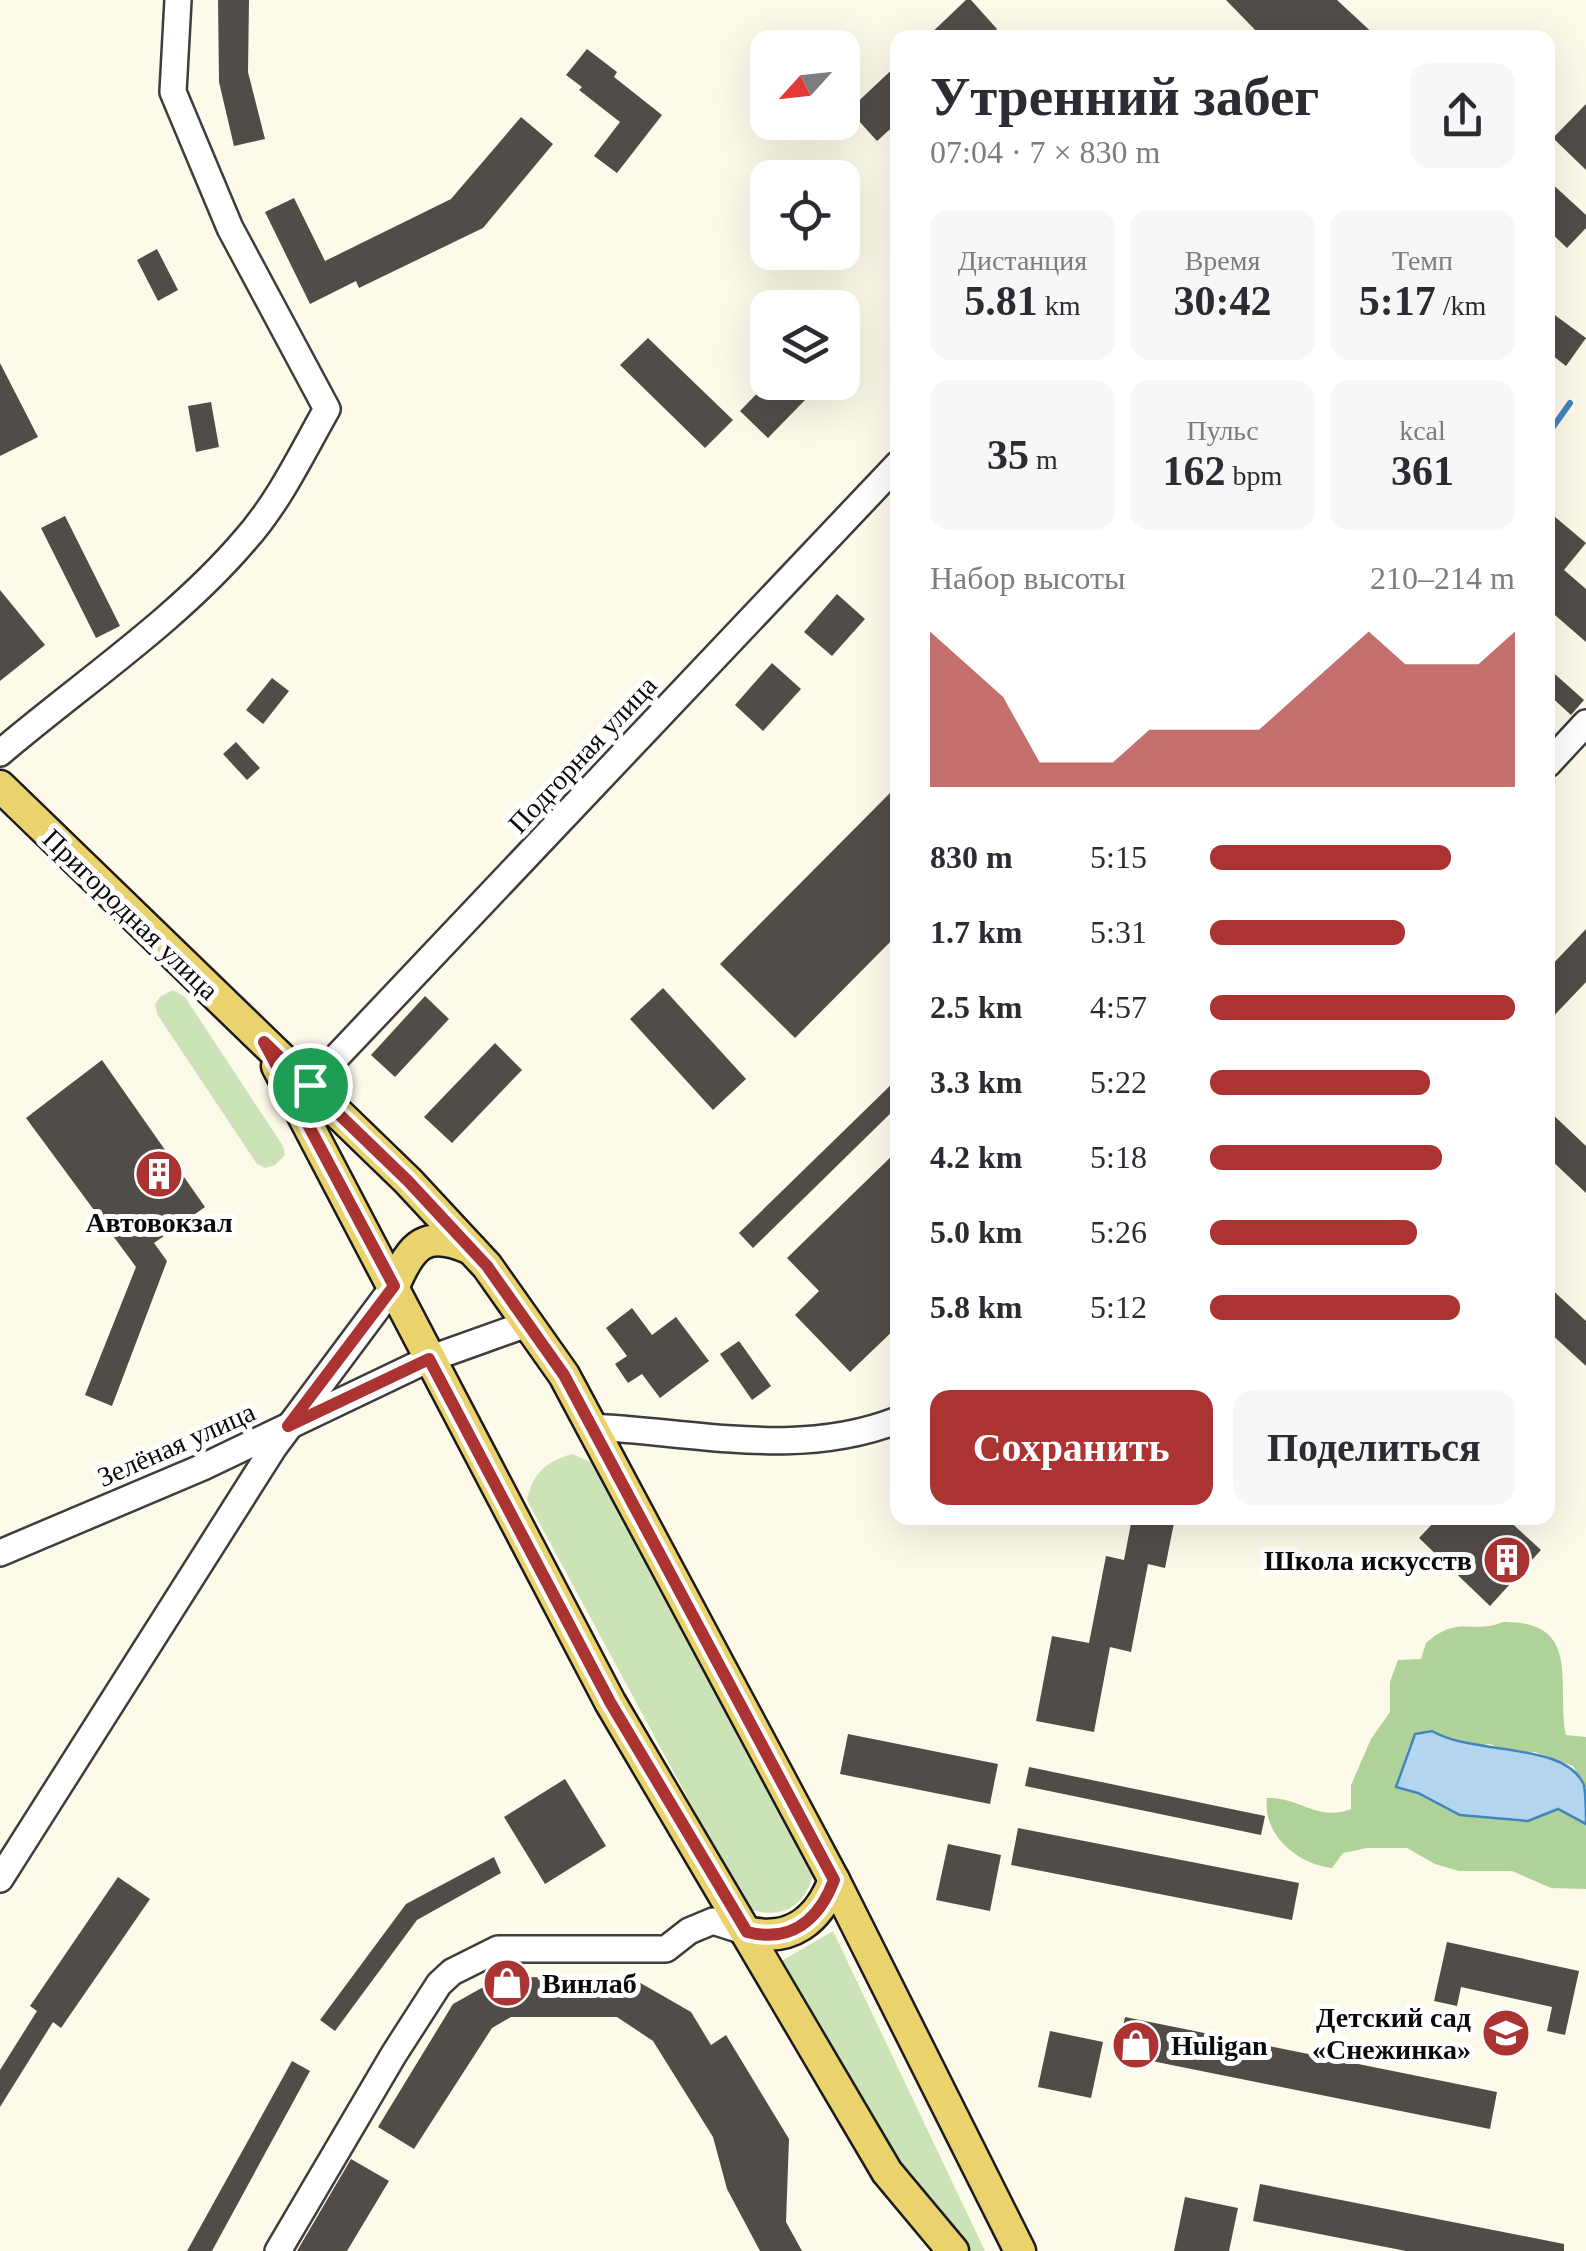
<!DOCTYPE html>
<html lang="ru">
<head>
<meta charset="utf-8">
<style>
  :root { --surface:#fff; --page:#f7f7f7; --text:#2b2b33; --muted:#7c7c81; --accent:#ab3331 }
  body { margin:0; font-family:Georgia,serif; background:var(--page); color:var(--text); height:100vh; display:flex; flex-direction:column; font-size:38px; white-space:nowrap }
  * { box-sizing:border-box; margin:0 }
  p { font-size:32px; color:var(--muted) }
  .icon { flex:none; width:55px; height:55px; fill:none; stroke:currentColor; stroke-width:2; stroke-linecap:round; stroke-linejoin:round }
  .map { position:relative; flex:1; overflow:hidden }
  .details { position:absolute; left:890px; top:30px; width:665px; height:1495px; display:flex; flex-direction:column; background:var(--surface); border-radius:20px; box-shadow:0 10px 40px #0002 }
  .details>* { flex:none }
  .needle { width:65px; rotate:243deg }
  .fabs { position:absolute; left:750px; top:30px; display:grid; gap:20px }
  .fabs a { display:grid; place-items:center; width:110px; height:110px; border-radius:20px; background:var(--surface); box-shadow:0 10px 40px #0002; font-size:50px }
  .pin { position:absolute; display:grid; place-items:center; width:85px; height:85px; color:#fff; margin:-42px; border:5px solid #fff; border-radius:50%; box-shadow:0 2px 10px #0007 }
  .round { display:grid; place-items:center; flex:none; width:105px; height:105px; border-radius:20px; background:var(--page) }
  .head { display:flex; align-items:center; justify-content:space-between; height:170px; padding:0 40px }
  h1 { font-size:55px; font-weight:600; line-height:75px }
  .figures { display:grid; grid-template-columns:repeat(3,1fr); gap:15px; height:170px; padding:10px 40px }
  .figures div { display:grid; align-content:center; border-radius:20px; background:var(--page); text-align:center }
  .figures b { font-size:42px; font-weight:600 }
  .figures small { font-size:28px; font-weight:400 }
  .figures p { font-size:28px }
  .chart { height:280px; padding:20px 40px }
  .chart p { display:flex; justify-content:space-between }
  .chart svg { width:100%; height:180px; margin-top:10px; fill:var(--accent); opacity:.7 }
  .cta { display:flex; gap:20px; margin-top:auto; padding:20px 40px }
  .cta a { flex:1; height:115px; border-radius:20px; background:var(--accent); color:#fff; font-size:40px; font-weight:600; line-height:115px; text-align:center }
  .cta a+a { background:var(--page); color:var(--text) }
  ul { padding:0 40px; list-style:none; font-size:32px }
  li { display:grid; grid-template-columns:160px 120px 1fr; align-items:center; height:75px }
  li i { height:25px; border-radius:12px; background:var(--accent) }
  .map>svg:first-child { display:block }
  .green { fill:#cce3b8 }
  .forest { fill:#afd299 }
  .water { fill:#b4d5ef; stroke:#4285be; stroke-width:2.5 }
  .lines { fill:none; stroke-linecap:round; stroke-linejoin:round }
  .stream { stroke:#4285be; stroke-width:6 }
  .building { fill:#524c48 }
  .minor-casing { stroke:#3d3d3d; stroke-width:30 }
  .major-casing { stroke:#1b1b1b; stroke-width:35 }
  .minor { stroke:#fff; stroke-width:25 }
  .major { stroke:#ead36c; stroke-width:30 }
  .route-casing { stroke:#fff; stroke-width:20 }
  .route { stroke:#ab3331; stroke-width:12 }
  .labels { text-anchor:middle; stroke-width:10; stroke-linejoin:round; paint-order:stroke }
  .street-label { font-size:28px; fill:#0a0a0a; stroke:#fff }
  .poi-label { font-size:28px; font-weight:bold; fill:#0a0a0a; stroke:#fff; text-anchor:end }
</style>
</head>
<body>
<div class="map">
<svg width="1586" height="2251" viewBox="0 0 1586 2251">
  <rect width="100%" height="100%" fill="#fdfaea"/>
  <g class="green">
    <polygon points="173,990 185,997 283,1146 285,1155 275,1165 265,1168 257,1164 157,1014 155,1004 161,996"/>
    <path d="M572,1454L594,1463L813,1875C805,1907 779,1921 747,1908L527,1500C533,1473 545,1462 572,1454Z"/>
    <polygon points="833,1931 985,2251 963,2251 896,2176 771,1967"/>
  </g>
  <path class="forest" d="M1503,1622C1583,1621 1556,1684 1566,1735L1586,1737V1788L1573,1766L1535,1752L1517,1755L1490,1744L1471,1747L1432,1731L1409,1746L1396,1786L1418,1793L1460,1815L1528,1821L1558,1809L1586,1824V1889L1551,1888L1512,1871H1459L1435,1864L1407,1848H1367L1343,1853L1332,1868C1299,1865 1262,1835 1267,1798C1301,1797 1317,1822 1351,1809V1785L1371,1739L1390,1712V1682L1398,1660L1421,1659L1426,1643C1459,1614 1471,1635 1503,1622Z"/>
  <path class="water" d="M1432,1731C1474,1756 1565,1741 1584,1785C1586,1796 1586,1812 1586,1824L1558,1809L1528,1821L1460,1815L1418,1793L1396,1787L1415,1734Z"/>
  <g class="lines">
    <polyline class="stream" points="1548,434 1570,403"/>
  </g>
  <g class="building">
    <polygon points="218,0 249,0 248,72 265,139 234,146 219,82"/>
    <polygon points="966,0 971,0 997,29 988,38 926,38"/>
    <polygon points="1226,0 1337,0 1378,38 1263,38"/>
    <polygon points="587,49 617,72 614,77 662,115 617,173 594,156 620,122 579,90 582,87 566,75"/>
    <polygon points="898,64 898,122 877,141 849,110"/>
    <polygon points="1586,104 1586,170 1553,138"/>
    <polygon points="521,117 553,144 483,228 359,288 356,281 310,304 265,212 294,198 325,261 451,199"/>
    <polygon points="1548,180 1586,215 1586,228 1567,248 1548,230"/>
    <polygon points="157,249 178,290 158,301 137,260"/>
    <polygon points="1548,310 1586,338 1566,366 1548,352"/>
    <polygon points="648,338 733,420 705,448 620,365"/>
    <polygon points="0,363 38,437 0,456"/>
    <polygon points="768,382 789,382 806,399 768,438 740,411"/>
    <polygon points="211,402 219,447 196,452 188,406"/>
    <polygon points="1548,511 1586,543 1564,570 1586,589 1586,642 1548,609"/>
    <polygon points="65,516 120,626 96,638 41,528"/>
    <polygon points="0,590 45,645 0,681"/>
    <polygon points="837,594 865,619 832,656 804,632"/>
    <polygon points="772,663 801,689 763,731 735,705"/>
    <polygon points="1548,668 1584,700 1571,715 1548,694"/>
    <polygon points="272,678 289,691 263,724 246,710"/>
    <polygon points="236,742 260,768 247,780 223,754"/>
    <polygon points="898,785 898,934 795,1038 720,964"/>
    <polygon points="1586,929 1586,982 1548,1022 1548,969"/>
    <polygon points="663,988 746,1079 713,1110 630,1019"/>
    <polygon points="425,996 449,1019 395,1077 371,1055"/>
    <polygon points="495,1043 522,1070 452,1143 424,1117"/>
    <polygon points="102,1060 205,1207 154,1243 167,1261 112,1406 85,1395 136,1267 26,1118"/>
    <polygon points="898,1078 898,1106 753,1248 739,1233"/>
    <polygon points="1548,1110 1586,1146 1586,1193 1548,1157"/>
    <polygon points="898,1150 898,1326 850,1372 795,1315 819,1291 787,1258"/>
    <polygon points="1548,1286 1586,1321 1586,1366 1548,1331"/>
    <polygon points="632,1308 652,1335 676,1317 709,1361 660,1398 642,1374 628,1383 615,1364 627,1356 606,1328"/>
    <polygon points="739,1341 771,1386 752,1400 720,1354"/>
    <polygon points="1132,1518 1175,1518 1165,1568 1148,1564 1131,1652 1110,1647 1094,1732 1036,1721 1052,1636 1089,1643 1106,1556 1124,1560"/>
    <polygon points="1438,1518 1506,1518 1541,1550 1490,1606 1419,1538"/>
    <polygon points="848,1734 998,1764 990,1804 840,1774"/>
    <polygon points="1029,1767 1265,1816 1261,1835 1025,1786"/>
    <polygon points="565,1779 606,1846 545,1884 504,1817"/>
    <polygon points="1018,1828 1299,1883 1292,1920 1011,1865"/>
    <polygon points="948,1844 1001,1855 990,1911 936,1900"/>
    <polygon points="494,1857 501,1873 417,1920 335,2031 320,2020 406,1904"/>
    <polygon points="118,1877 150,1899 61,2028 53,2022 0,2107 0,2070 37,2011 30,2006"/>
    <polygon points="1447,1942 1579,1971 1565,2035 1547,2031 1552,2007 1461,1987 1457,2006 1434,2001"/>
    <polygon points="503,1976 637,1981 691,2012 711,2045 726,2035 789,2139 786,2222 802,2251 760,2251 727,2189 713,2137 653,2041 617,2017 511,2017 492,2028 414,2149 378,2127 453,2004"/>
    <polygon points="1125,2017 1497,2092 1490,2129 1117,2054"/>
    <polygon points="1050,2031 1103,2042 1091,2098 1038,2087"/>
    <polygon points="292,2061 310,2071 212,2251 187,2251"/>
    <polygon points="351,2159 389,2181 347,2251 297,2251"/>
    <polygon points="1260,2184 1564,2244 1564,2251 1406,2251 1253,2221"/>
    <polygon points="1185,2197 1238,2208 1229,2251 1174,2251"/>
  </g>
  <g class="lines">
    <g class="minor-casing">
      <g id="minor">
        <path d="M0,753C81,684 176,621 245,540C279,502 302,453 327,409L230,228L173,92L178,0"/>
        <polyline points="1548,764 1586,723"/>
        <polyline points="310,1085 898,464"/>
        <path d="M592,1427C695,1432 799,1459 898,1420"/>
        <polyline points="0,1553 203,1467 429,1359 527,1324"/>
        <polyline points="0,1879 274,1447 394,1286"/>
        <polyline points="278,2251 394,2054 439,1984 452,1972 498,1949 666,1949 689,1931 713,1921 747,1932"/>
      </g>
    </g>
    <g class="major-casing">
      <g id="major">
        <polyline points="0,786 408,1181 487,1266 564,1375 834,1880 1020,2251"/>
        <polyline points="277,1066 610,1702 887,2172 953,2251"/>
        <path d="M394,1286C412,1244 425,1229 471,1249"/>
        <path d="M747,1932C791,1943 819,1920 834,1880"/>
      </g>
    </g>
    <use href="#minor" class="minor"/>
    <use href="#major" class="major"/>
  </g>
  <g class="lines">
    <g class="route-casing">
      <path id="route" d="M264,1042L408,1181L487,1266L564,1375L834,1880C819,1920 791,1943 747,1932L610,1702L429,1359L288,1426L394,1286Z"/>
    </g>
    <use href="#route" class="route"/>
  </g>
  <defs>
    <g id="building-disc" transform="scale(2.5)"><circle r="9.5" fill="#ab3331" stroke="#fff"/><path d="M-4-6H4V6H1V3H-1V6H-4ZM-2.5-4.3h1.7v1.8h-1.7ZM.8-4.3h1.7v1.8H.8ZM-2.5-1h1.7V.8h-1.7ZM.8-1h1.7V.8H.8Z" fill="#fff"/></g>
    <g id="shop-disc" transform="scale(2.5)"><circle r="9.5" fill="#ab3331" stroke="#fff"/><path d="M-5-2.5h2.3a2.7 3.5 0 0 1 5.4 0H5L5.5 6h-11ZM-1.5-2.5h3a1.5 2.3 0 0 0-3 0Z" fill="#fff"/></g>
    <g id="school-disc" transform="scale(2.5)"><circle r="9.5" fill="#ab3331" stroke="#fff"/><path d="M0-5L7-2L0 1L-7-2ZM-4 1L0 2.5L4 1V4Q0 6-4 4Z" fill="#fff"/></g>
  </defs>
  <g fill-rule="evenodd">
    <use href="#building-disc" x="159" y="1174"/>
    <use href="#building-disc" x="1507" y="1560"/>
    <use href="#shop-disc" x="507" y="1983"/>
    <use href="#school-disc" x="1506" y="2033"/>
    <use href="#shop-disc" x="1136" y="2045"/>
  </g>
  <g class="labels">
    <g class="street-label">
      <text transform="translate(582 754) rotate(-47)" y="10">Подгорная улица</text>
      <text transform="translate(131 914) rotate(44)" y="10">Пригородная улица</text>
      <text transform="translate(176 1444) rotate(-24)" y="10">Зелёная улица</text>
    </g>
    <g class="poi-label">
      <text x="159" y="1232" text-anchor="middle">Автовокзал</text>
      <text x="1472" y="1570">Школа искусств</text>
      <text x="542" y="1993" text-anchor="start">Винлаб</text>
      <text x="1471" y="2027">Детский сад<tspan x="1471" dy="32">«Снежинка»</tspan></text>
      <text x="1171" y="2055" text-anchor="start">Huligan</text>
    </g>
  </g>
</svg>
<div class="fabs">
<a><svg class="needle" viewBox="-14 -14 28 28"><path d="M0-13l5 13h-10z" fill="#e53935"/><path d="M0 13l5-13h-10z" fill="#7c7c81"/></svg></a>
<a><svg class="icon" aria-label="locate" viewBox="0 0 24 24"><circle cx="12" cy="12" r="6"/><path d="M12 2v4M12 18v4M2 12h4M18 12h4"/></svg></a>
<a><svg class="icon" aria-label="layers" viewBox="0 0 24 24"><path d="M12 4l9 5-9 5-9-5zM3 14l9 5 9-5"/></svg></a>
</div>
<div class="pin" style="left:310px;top:1085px;background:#1e9e55"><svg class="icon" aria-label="arrive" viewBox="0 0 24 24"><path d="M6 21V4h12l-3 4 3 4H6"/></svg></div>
<section class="details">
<div class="head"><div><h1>Утренний забег</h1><p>07:04 · 7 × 830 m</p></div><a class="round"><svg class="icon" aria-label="share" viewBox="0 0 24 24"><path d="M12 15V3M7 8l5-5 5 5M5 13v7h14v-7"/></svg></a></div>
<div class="figures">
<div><p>Дистанция</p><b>5.81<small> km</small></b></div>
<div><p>Время</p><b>30:42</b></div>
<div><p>Темп</p><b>5:17<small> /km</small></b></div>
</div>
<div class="figures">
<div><b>35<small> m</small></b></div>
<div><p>Пульс</p><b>162<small> bpm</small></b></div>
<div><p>kcal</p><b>361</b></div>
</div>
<div class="chart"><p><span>Набор высоты</span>210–214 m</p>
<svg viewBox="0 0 160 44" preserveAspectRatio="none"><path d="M0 44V6L10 14L20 22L30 38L40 38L50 38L60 30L70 30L80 30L90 30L100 22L110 14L120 6L130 14L140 14L150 14L160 6V44z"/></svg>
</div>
<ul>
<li><b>830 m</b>5:15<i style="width:79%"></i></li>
<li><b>1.7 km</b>5:31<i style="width:64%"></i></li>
<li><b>2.5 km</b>4:57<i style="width:100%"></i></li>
<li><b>3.3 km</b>5:22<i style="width:72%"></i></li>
<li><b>4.2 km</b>5:18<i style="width:76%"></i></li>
<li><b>5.0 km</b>5:26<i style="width:68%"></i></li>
<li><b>5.8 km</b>5:12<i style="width:82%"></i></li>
</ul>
<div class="cta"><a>Сохранить</a><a>Поделиться</a></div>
</section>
</div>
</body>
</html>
